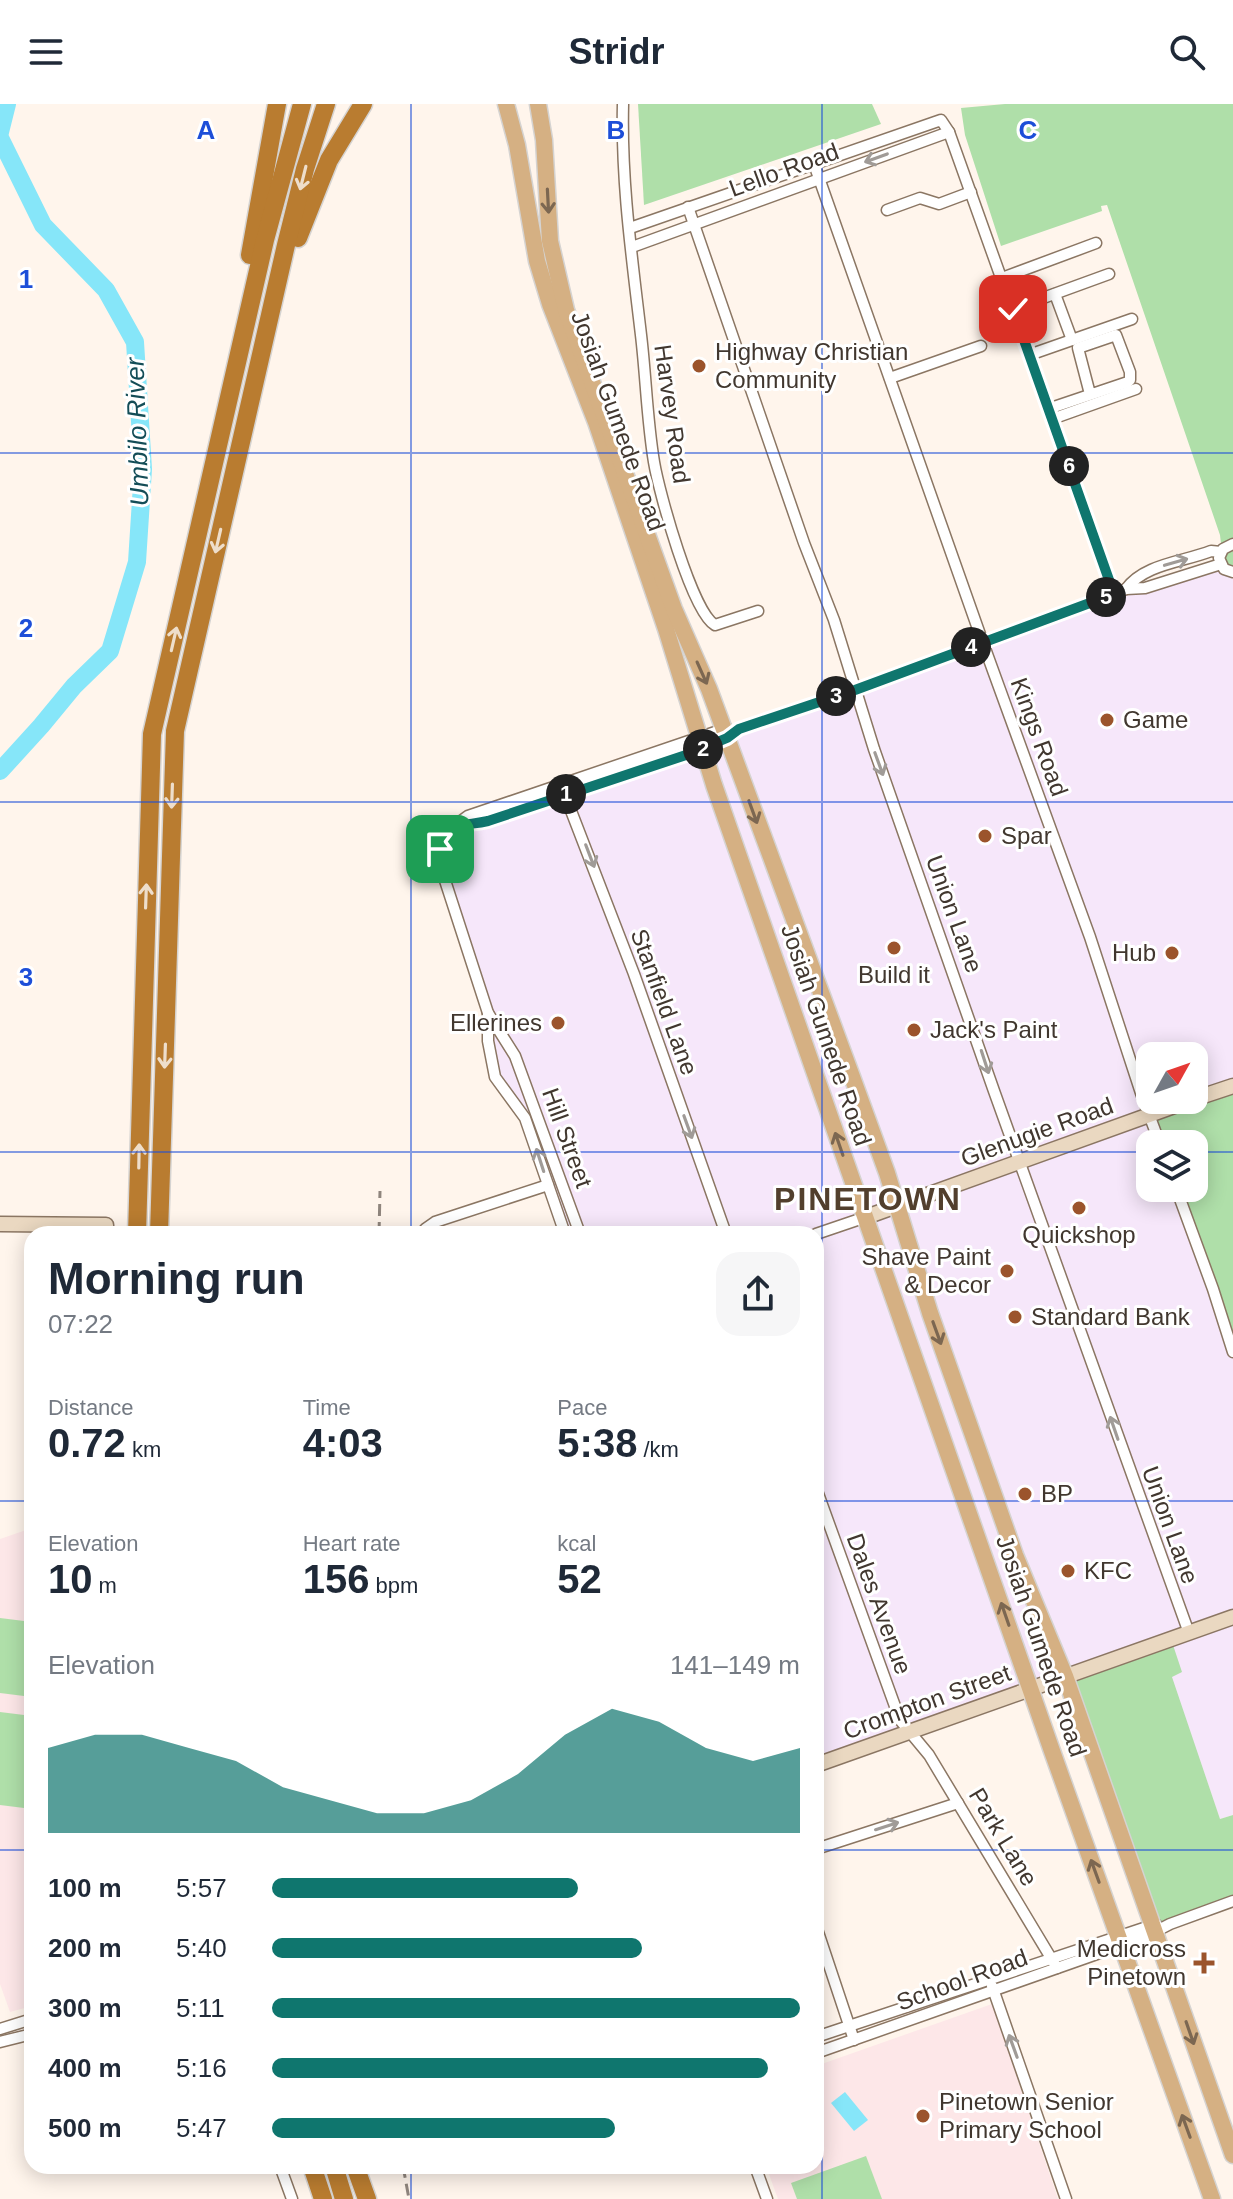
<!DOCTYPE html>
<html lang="en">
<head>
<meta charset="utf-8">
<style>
  :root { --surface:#fff; --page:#f6f6f7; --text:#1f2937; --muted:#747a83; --accent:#0f766e }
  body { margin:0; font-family:Helvetica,sans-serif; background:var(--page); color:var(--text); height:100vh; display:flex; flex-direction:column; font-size:30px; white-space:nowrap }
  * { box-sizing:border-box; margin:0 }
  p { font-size:26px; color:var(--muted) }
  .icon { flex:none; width:44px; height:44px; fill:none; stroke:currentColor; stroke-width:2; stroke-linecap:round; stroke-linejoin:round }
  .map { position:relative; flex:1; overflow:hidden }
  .sheet { position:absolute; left:24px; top:1122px; width:800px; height:948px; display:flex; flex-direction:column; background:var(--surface); border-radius:24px; box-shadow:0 4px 20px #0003 }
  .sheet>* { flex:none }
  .needle { width:52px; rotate:50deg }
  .controls { position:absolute; left:1136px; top:938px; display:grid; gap:16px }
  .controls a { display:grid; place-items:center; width:72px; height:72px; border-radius:16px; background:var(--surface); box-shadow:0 4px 20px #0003; font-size:40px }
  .pin { position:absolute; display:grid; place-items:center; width:68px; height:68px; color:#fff; margin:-34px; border-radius:16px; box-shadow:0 4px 12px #0006 }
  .km { position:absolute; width:40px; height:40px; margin:-20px; border-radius:50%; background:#222; color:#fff; font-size:22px; line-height:40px; text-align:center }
  .round { display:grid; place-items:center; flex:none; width:84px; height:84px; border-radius:24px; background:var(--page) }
  .headline { display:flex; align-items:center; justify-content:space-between; height:136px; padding:0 24px }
  h1 { font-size:44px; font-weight:700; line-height:60px }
  .figures { display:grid; grid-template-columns:repeat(3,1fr); gap:12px; height:136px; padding:8px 24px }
  .figures div { display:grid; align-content:center }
  .figures b { font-size:40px; font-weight:700 }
  .figures small { font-size:22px; font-weight:400 }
  .figures p { font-size:22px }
  .chart { height:224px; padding:16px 24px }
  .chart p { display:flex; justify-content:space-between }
  .chart svg { width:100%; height:144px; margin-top:8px; fill:var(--accent); opacity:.7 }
  ul { padding:0 24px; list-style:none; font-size:26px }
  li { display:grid; grid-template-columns:128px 96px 1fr; align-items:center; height:60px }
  li i { height:20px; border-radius:10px; background:var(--accent) }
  header { display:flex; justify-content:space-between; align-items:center; height:104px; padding:0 24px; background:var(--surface); font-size:36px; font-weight:700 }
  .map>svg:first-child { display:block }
  .commercial { fill:#f6e7fa }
  .education { fill:#fde7e8 }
  .green { fill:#afdfa9 }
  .water { fill:#86e6f9 }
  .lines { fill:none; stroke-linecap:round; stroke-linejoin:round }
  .river { stroke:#86e6f9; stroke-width:18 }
  .street-casing { stroke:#8b7663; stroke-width:13 }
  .secondary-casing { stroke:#8b7663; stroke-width:17 }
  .primary-casing { stroke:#d5d3d1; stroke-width:19 }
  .highway-casing { stroke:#d5d3d1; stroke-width:21 }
  .street { stroke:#fff; stroke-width:10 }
  .secondary { stroke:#ead8c1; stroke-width:14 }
  .primary { stroke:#d5b083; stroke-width:16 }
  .highway { stroke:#b97c30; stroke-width:18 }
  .rail { stroke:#8f857d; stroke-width:3; stroke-dasharray:12 6; stroke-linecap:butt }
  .oneway { stroke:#a09b97 }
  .oneway2 { stroke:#eedecb }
  .oneway3 { stroke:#7c6751 }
  .route-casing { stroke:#fff; stroke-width:16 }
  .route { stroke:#0f766e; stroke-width:10 }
  .grid { fill:none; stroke:#1d4ed8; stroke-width:2; stroke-opacity:0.55 }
  .poi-dot { fill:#9b542c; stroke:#fff; stroke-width:3 }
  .labels { text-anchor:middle; stroke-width:6; stroke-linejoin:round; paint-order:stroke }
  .street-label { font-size:24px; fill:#41372f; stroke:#fff }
  .poi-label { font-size:24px; fill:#41372f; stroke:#fff; text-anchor:start }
  .water-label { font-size:26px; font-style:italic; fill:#144d57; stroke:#fff }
  .district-label { font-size:32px; font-weight:bold; letter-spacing:2px; fill:#523f2d; stroke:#fff }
  .grid-label { font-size:26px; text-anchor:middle; font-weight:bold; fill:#1d4ed8; stroke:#fff; stroke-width:6; stroke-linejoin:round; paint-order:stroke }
</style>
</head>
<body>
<header><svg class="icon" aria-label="menu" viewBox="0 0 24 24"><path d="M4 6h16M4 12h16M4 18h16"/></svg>Stridr<svg class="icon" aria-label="search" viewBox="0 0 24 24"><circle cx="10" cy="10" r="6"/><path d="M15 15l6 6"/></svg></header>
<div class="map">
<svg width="1233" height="2095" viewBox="0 0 1233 2095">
  <rect width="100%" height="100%" fill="#fff5ec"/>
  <polygon class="commercial" points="1220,460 1233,468 1233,981 1194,995 1194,952 1150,952 1150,996 1190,996 1160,1040 1150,1040 1150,1084 1177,1084 1233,1247 1233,1711 1220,1715 1171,1573 1171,1535 816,1660 816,1130 565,1130 526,1014 501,983 488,908 440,761 448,729 728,634 1126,486"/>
  <g class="education">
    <polygon points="32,1424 32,1902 10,1908 0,1880 0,1435"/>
    <polygon points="992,1900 1058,2095 778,2095 766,2062 816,2062 816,1962"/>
  </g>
  <g class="green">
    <polygon points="638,0 872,0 881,20 644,101"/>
    <polygon points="1005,0 1233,0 1233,468 1224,465 1220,431 1107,101 1101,102 1102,107 1001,142 965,31 961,4"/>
    <polygon points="1233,981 1233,1247 1177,1084 1194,1084 1194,1040 1160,1040 1149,1010"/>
    <polygon points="0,1514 32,1518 32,1593 0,1589"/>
    <polygon points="1171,1535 1182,1568 1172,1573 1220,1715 1233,1711 1233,1796 1156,1824 1065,1572"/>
    <polygon points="0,1608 32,1612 32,1705 0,1701"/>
    <polygon points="866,2052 882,2095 797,2095 791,2079"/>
  </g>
  <polygon class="water" points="845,1988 868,2016 854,2027 831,1999"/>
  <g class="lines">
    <g class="river">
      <polyline points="0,28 7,0"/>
      <polyline points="0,34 43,121 106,186 135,238 143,365 137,458 110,547 74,582 41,622 0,667"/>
    </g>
    <g class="street-casing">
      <g id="street">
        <path d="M623,0C621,77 632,154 641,231C646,273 647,316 654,358C659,388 692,508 715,521L758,507"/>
        <polyline points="814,60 983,539 1090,833 1141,989 1160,1040"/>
        <polyline points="688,103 804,439 834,516 874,645 994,987 1189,1529"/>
        <polyline points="887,106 920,94 939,100 971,88"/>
        <polyline points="630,124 941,16 949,28 1114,490"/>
        <polyline points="632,143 949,28"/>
        <polyline points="1002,174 1096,139"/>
        <polyline points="1055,190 1072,236"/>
        <polyline points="1013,205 1109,170"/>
        <polyline points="1029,251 1132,215"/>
        <polyline points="890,274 981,242"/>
        <polyline points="1048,305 1128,278 1130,276 1130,268 1116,231 1078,244 1090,290"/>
        <polyline points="1052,315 1136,285"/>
        <polyline points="1233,440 1223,445 1219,454 1224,465 1233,468"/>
        <path d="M1126,485C1144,460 1183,458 1211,447L1221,448"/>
        <polyline points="563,686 634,870 726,1130"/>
        <polyline points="456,721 488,717 686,651 727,634 739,625 855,586 1126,485 1145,484 1221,460"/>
        <polyline points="488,909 488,937 495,973 525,1014 565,1130"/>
        <polyline points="1176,1084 1213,1185 1233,1248"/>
        <polyline points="426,1130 425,1125 435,1118 548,1081"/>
        <path d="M580,1130L515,952L488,909L440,761C439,739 450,724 468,712L727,624"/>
        <polyline points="816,1130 866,1113"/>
        <polyline points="816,1384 900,1616 929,1651 1057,1864"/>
        <polyline points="816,1745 958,1699"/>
        <polyline points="816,1822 854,1936"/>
        <polyline points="992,1882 1066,2095"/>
        <polyline points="0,1925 32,1915"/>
        <polyline points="816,1933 1156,1820"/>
        <polyline points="0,1938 32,1930"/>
        <polyline points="816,1949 1145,1833 1170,1820 1233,1797"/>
        <polyline points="280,2062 292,2095"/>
        <polyline points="755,2062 767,2095"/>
      </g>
    </g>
    <g class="secondary-casing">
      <g id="secondary">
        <polyline points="1194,995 1233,982"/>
        <polyline points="866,1113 1191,996"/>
        <polyline points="0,1120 106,1121 106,1130"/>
        <polyline points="816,1661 1233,1513"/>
      </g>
    </g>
    <g class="primary-casing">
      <g id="primary">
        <polyline points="506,0 517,41 537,157 550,200 596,318 666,525 714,681 1052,1647 1212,2095"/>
        <polyline points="538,0 544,36 550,137 566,206 674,505 709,585 851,970 887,1069 930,1209 1015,1451 1065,1572 1233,2051"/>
      </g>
    </g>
    <g class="highway-casing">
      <g id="highway">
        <polyline points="298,134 329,56 363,0"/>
        <polyline points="250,151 277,0"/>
        <polyline points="137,1130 152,630 265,136 302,0"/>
        <polyline points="159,1130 175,627 286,141 305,65 326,0"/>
        <polyline points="312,2062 323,2095"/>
        <polyline points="334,2062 344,2095"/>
        <polyline points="355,2062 367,2095"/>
      </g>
    </g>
    <use href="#street" class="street"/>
    <use href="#secondary" class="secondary"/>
    <use href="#primary" class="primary"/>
    <use href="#highway" class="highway"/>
    <g class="rail">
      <polyline points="379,1130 380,1087"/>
      <polyline points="403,2062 409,2095"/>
    </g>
  </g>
  <defs><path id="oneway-shaft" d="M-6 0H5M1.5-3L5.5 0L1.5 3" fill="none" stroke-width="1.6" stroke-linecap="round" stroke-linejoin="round" transform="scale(2)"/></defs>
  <g class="oneway">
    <use href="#oneway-shaft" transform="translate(876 54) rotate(160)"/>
    <use href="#oneway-shaft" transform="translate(1176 458) rotate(-16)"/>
    <use href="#oneway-shaft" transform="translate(879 660) rotate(70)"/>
    <use href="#oneway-shaft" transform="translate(590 752) rotate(69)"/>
    <use href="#oneway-shaft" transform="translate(985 958) rotate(72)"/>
    <use href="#oneway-shaft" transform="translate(688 1023) rotate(70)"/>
    <use href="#oneway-shaft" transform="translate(540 1056) rotate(-108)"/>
    <use href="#oneway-shaft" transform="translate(1114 1324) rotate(-109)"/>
    <use href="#oneway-shaft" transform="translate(887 1722) rotate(-18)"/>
    <use href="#oneway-shaft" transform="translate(1013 1942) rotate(-110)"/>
  </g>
  <g class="oneway2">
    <use href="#oneway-shaft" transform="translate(303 74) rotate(104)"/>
    <use href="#oneway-shaft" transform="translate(218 437) rotate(103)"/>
    <use href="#oneway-shaft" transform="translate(174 535) rotate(-77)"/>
    <use href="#oneway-shaft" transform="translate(172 692) rotate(92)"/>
    <use href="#oneway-shaft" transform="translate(146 792) rotate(-88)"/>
    <use href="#oneway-shaft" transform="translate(165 952) rotate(92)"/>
    <use href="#oneway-shaft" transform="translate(139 1052) rotate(-89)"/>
  </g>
  <g class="oneway3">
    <use href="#oneway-shaft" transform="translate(548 97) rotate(87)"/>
    <use href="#oneway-shaft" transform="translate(702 569) rotate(66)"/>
    <use href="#oneway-shaft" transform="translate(753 708) rotate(70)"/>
    <use href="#oneway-shaft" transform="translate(839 1040) rotate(-109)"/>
    <use href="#oneway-shaft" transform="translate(937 1229) rotate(70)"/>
    <use href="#oneway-shaft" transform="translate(1005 1510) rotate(-109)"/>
    <use href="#oneway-shaft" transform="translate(1095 1767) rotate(-110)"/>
    <use href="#oneway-shaft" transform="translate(1190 1929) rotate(71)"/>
    <use href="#oneway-shaft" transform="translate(1186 2022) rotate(-110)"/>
  </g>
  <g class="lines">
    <g class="route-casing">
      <path id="route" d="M440,745C453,716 461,723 488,717L686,651L727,634L739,625L855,586L1114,490L1013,205"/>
    </g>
    <use href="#route" class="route"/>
  </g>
  <path class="grid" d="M411,0V1130M822,0V2095M0,349H1233M0,698H1233M0,1048H1150M1194,1048H1233M0,1397H32M816,1397H1233M0,1746H32M816,1746H1233M411,2062V2095"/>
  <g class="poi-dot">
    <circle cx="699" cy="262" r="8"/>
    <circle cx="1107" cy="616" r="8"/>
    <circle cx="985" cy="732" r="8"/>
    <circle cx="894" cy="844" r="8"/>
    <circle cx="1172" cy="849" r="8"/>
    <circle cx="558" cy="919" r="8"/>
    <circle cx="914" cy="926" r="8"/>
    <circle cx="1079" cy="1104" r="8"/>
    <circle cx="1007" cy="1167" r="8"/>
    <circle cx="1015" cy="1213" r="8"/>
    <circle cx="1025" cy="1390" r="8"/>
    <circle cx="1068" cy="1467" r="8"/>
    <path d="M1200 1847h8v8h8v8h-8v8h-8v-8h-8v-8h8z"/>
    <circle cx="923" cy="2012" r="8"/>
  </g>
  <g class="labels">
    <g class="street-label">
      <text transform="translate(784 66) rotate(-20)" y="8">Lello Road</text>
      <text transform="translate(672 310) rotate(82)" y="8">Harvey Road</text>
      <text transform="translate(618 317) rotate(70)" y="8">Josiah Gumede Road</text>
      <text transform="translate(1039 633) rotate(70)" y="8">Kings Road</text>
      <text transform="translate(954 810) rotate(70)" y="8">Union Lane</text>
      <text transform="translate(664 898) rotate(70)" y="8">Stanfield Lane</text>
      <text transform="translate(826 931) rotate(71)" y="8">Josiah Gumede Road</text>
      <text transform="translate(1037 1028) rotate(-20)" y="8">Glenugie Road</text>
      <text transform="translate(567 1034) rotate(70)" y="8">Hill Street</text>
      <text transform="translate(1170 1421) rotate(70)" y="8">Union Lane</text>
      <text transform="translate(879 1500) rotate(70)" y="8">Dales Avenue</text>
      <text transform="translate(1041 1542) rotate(71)" y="8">Josiah Gumede Road</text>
      <text transform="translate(927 1598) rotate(-20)" y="8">Crompton Street</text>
      <text transform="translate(1003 1733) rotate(59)" y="8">Park Lane</text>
      <text transform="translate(962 1876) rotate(-20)" y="8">School Road</text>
    </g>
    <g class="poi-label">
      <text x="715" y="256">Highway Christian<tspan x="715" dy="28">Community</tspan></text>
      <text x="1123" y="624">Game</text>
      <text x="1001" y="740">Spar</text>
      <text x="1156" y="857" text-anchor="end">Hub</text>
      <text x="894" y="879" text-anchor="middle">Build it</text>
      <text x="542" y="927" text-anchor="end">Ellerines</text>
      <text x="930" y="934">Jack's Paint</text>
      <text x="1079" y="1139" text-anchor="middle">Quickshop</text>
      <text x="991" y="1161" text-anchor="end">Shave Paint<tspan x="991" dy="28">&amp; Decor</tspan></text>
      <text x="1031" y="1221">Standard Bank</text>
      <text x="1041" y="1398">BP</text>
      <text x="1084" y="1475">KFC</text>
      <text x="1186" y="1853" text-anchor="end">Medicross<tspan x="1186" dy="28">Pinetown</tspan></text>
      <text x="939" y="2006">Pinetown Senior<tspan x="939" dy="28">Primary School</tspan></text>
    </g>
    <g class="water-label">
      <text transform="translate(137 328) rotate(-92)" y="9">Umbilo River</text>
    </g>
    <g class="district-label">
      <text x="868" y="1106">PINETOWN</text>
    </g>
  </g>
  <g class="grid-label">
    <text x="206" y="35">A</text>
    <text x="616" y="35">B</text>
    <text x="1028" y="35">C</text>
    <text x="26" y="184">1</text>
    <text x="26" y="533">2</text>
    <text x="26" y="882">3</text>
  </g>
</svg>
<div class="controls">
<a><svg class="needle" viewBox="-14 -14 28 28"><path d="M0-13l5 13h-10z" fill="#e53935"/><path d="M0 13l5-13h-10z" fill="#747a83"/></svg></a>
<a><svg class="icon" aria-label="layers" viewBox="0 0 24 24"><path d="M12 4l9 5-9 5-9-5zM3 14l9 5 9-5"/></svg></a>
</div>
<div class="pin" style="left:440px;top:745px;background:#1e9e55"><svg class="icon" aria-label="arrive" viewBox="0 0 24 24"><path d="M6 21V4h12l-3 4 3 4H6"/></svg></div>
<div class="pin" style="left:1013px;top:205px;background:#d93025"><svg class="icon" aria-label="check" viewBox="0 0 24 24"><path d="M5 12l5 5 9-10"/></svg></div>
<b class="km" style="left:566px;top:690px">1</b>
<b class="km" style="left:703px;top:645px">2</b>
<b class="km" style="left:836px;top:592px">3</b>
<b class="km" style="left:971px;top:543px">4</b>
<b class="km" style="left:1106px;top:493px">5</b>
<b class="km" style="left:1069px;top:362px">6</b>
<section class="sheet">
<div class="headline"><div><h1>Morning run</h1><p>07:22</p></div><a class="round"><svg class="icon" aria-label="share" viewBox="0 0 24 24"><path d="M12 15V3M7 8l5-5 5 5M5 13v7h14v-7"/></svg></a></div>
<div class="figures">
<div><p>Distance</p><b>0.72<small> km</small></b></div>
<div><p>Time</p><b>4:03</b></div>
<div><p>Pace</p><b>5:38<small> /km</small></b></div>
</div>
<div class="figures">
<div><p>Elevation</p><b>10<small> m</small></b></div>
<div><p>Heart rate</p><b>156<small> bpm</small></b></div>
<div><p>kcal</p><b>52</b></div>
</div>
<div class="chart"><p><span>Elevation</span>141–149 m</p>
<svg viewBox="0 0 160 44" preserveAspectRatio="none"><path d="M0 44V18L10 14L20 14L30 18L40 22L50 30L60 34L70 38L80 38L90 34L100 26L110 14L120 6L130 10L140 18L150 22L160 18V44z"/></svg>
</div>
<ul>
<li><b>100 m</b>5:57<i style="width:58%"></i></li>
<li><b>200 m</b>5:40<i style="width:70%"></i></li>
<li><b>300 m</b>5:11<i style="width:100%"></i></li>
<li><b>400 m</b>5:16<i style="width:94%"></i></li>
<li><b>500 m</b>5:47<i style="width:65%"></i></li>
</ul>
</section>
</div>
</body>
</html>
